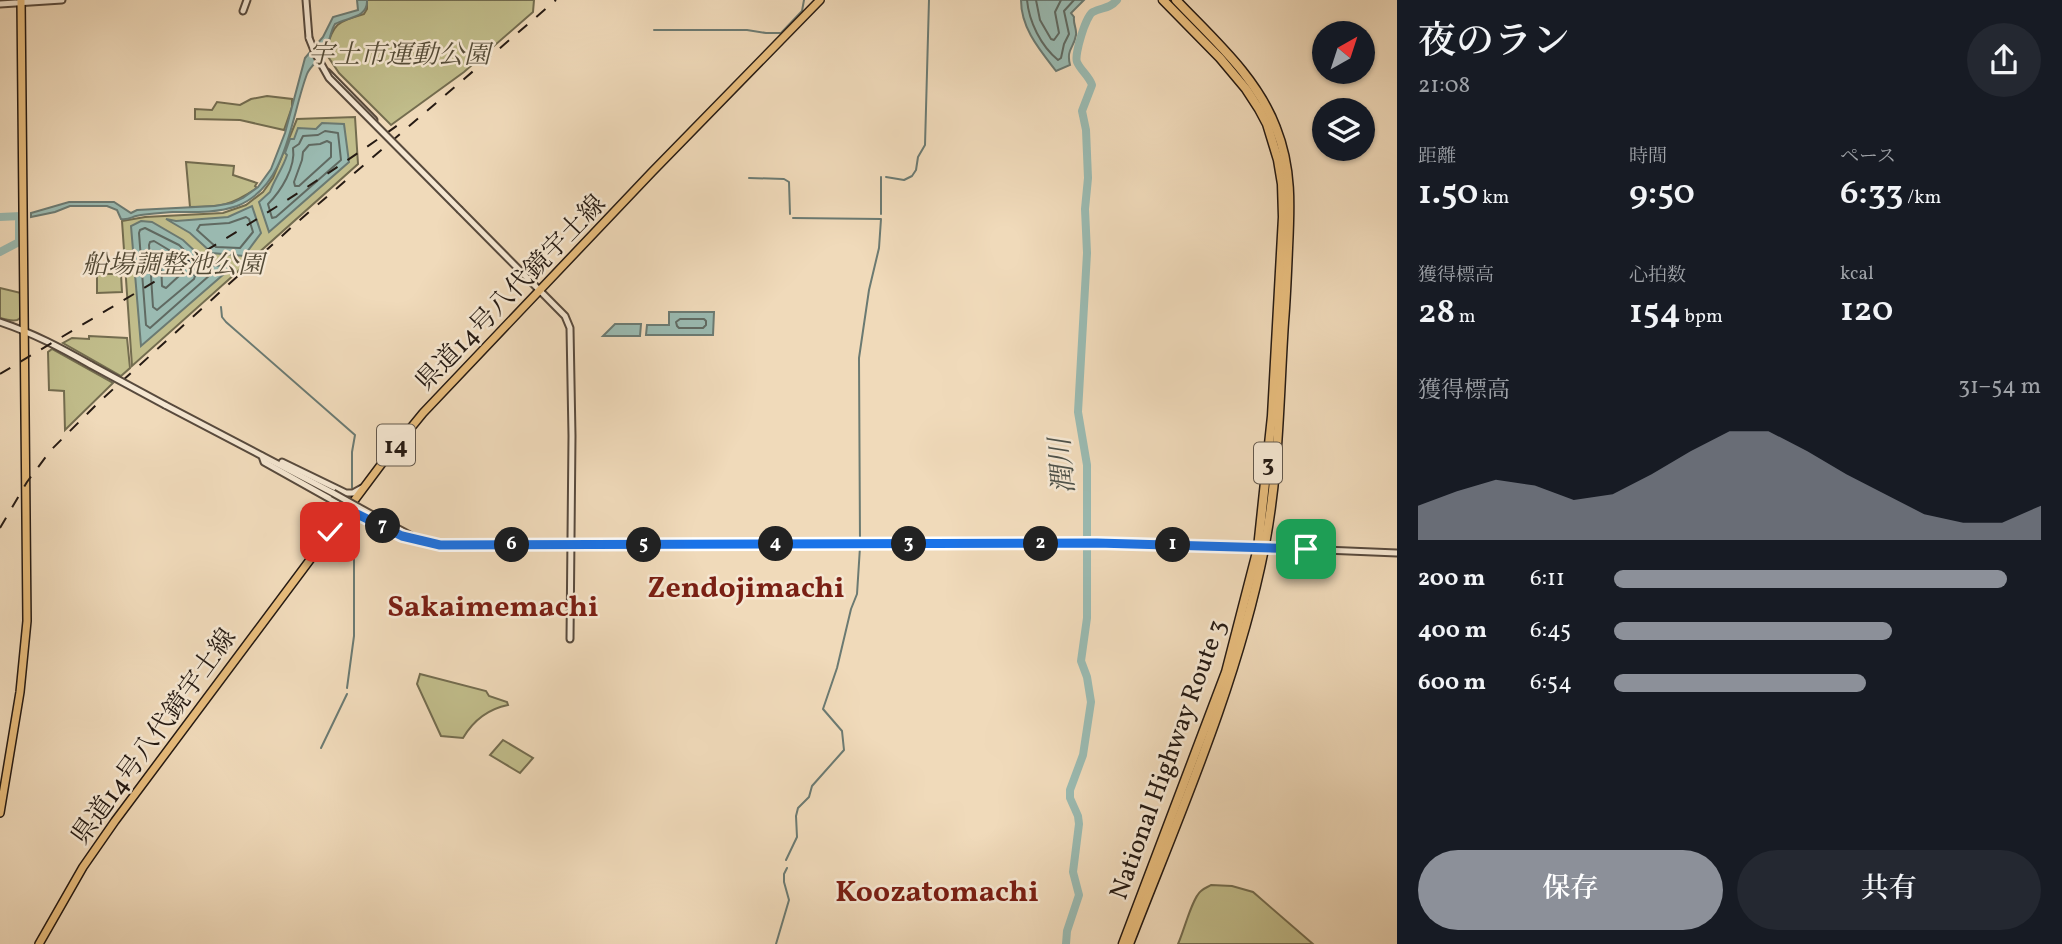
<!DOCTYPE html>
<html lang="ja">
<head>
<meta charset="utf-8">
<style>
  :root { --surface:#171b24; --page:#242831; --text:#f1f3f6; --muted:#9ea1a6; --accent:#8c9099 }
  body { margin:0; font-family:Vollkorn,"Noto Serif JP",serif; background:var(--page); color:var(--text); height:100vh; display:flex; flex-direction:column; font-size:26px; white-space:nowrap }
  * { box-sizing:border-box; margin:0 }
  p { font-size:23px; color:var(--muted) }
  .icon { flex:none; width:38px; height:38px; fill:none; stroke:currentColor; stroke-width:2; stroke-linecap:round; stroke-linejoin:round }
  .map { position:relative; flex:1; overflow:hidden }
  .sheet { display:flex; flex-direction:column; background:var(--surface); width:665px }
  .sheet>* { flex:none }
  .needle { width:46px; rotate:39deg }
  .tools { position:absolute; left:1312px; top:21px; display:grid; gap:14px }
  .tools a { display:grid; place-items:center; width:63px; height:63px; border-radius:50%; background:var(--surface); box-shadow:0 2px 5px #0004; font-size:35px }
  .pin { position:absolute; display:grid; place-items:center; width:60px; height:60px; color:#fff; margin:-30px; border-radius:14px; box-shadow:0 4px 10px #0006 }
  .km { position:absolute; width:35px; height:35px; margin:-18px; border-radius:50%; background:#222; color:#fff; font-size:19px; line-height:35px; text-align:center }
  .round { display:grid; place-items:center; flex:none; width:74px; height:74px; border-radius:37px; background:var(--page) }
  .summary { display:flex; align-items:center; justify-content:space-between; height:119px; padding:0 21px }
  h1 { font-size:38px; font-weight:600; line-height:52px }
  .metrics { display:grid; grid-template-columns:repeat(3,1fr); gap:10px; height:119px; padding:7px 21px }
  .metrics div { display:grid; align-content:center }
  .metrics b { font-size:35px; font-weight:600 }
  .metrics small { font-size:19px; font-weight:400 }
  .metrics p { font-size:19px }
  .chart { height:196px; padding:14px 21px }
  .chart p { display:flex; justify-content:space-between }
  .chart svg { width:100%; height:126px; margin-top:7px; fill:var(--accent); opacity:.7 }
  .cta { display:flex; gap:14px; margin-top:auto; padding:14px 21px }
  .cta a { flex:1; height:80px; border-radius:42px; background:var(--accent); color:#fff; font-size:28px; font-weight:600; line-height:80px; text-align:center }
  .cta a+a { background:var(--page); color:var(--text) }
  ul { padding:0 21px; list-style:none; font-size:23px }
  li { display:grid; grid-template-columns:112px 84px 1fr; align-items:center; height:52px }
  li i { height:18px; border-radius:9px; background:var(--accent) }
  main { display:flex; flex:1; min-height:0 }
  .map>svg:first-child { display:block }
  .green { fill:#c1bd8b; stroke:#736c4f; stroke-width:2 }
  .water { fill:#9abab1; stroke:#6b7a72; stroke-width:2 }
  .lines { fill:none; stroke-linecap:round; stroke-linejoin:round }
  .shore { stroke:#606a62; stroke-width:2 }
  .stream { stroke:#6b7a72; stroke-width:2 }
  .river { stroke:#9abab1; stroke-width:8 }
  .minor-casing { stroke:#584a3d; stroke-width:9 }
  .major-casing { stroke:#251a13; stroke-width:10 }
  .highway-casing { stroke:#251a13; stroke-width:11 }
  .minor { stroke:#f5e7d2; stroke-width:5 }
  .major { stroke:#e8bd7d; stroke-width:7 }
  .highway { stroke:#e8bd7d; stroke-width:8 }
  .rail { stroke:#251a13; stroke-width:2; stroke-dasharray:12 12; stroke-linecap:butt }
  .minor-bridge-casing { stroke:#584a3d; stroke-width:9; stroke-linecap:butt }
  .minor-bridge { stroke:#f5e7d2; stroke-width:5 }
  .route-casing { stroke:#fff; stroke-width:14 }
  .route { stroke:#1a73e8; stroke-width:9 }
  .labels { text-anchor:middle; stroke-width:5; stroke-linejoin:round; paint-order:stroke }
  .shield { fill:#f5e7d2; stroke:#63584c; stroke-width:2 }
  .shield-label { font-size:24px; font-weight:bold; fill:#251a13 }
  .park-label { font-size:26px; font-style:italic; fill:#544b37; stroke:#f5e7d2 }
  .street-label { font-size:26px; fill:#251a13; stroke:#f5e7d2 }
  .water-label { font-size:28px; font-style:italic; fill:#4e524a; stroke:#f5e7d2 }
  .quarter-label { font-size:30px; font-weight:bold; fill:#7a1f14; stroke:#f5e7d2 }
</style>
</head>
<body>
<main>
<div class="map">
<svg width="1397" height="944" viewBox="0 0 1397 944">
  <rect width="100%" height="100%" fill="#f0daba"/>
  <filter id="stains"><feTurbulence type="fractalNoise" baseFrequency=".00286" numOctaves="4"/><feColorMatrix values="0 0 0 0 .2 0 0 0 0 .09 0 0 0 0 .02 0 0 0 .5 -.17"/></filter>
  <radialGradient id="worn" r=".72"><stop offset=".6" stop-color="#630" stop-opacity="0"/><stop offset="1" stop-color="#630" stop-opacity=".3"/></radialGradient>
  <g class="green">
    <path d="M367,0H534L533,12L464,72L391,125L339,73L325,52C335,23 334,23 364,14L367,9Z"/>
    <polygon points="267,96 292,99 292,107 284,130 240,120 195,119 195,109 212,110 217,102 240,105 251,99"/>
    <polygon points="355,117 358,164 132,366 122,221 145,217 223,213 246,205 263,192 273,178 297,119"/>
    <path d="M186,162L234,166L233,175L257,183L255,186L257,188C230,206 221,207 190,207Z"/>
    <polygon points="97,274 121,274 122,292 97,293"/>
    <path d="M0,288L21,293C21,315 27,326 0,318Z"/>
    <polygon points="89,336 127,338 130,368 121,376 63,343 72,338 89,339"/>
    <polygon points="52,349 113,383 65,430 64,391 49,390 48,352"/>
    <path d="M420,674L486,691L489,696L507,702L508,705C488,709 473,721 463,738L441,736L417,684Z"/>
    <polygon points="503,740 533,758 520,773 490,755"/>
    <path d="M1211,885L1232,886L1253,892L1313,944H1178C1184,931 1192,898 1201,891C1204,888 1208,887 1211,885Z"/>
  </g>
  <g class="water">
    <path d="M357,0H367C368,18 348,17 335,24C330,32 330,41 326,49C322,59 311,64 307,74C290,119 288,186 237,206C217,213 194,212 173,212C162,213 148,213 136,216C130,218 128,220 121,219L117,210L107,206H70L55,212L31,217V213L69,202H114L131,213L137,210L215,206L232,203L243,198L258,187L271,169L285,133L305,58L323,37L333,17L358,10Z"/>
    <path d="M1021,0H1084L1071,13L1074,17C1073,24 1077,29 1076,35C1074,48 1066,49 1070,65L1056,71C1039,49 1021,28 1021,0Z"/>
    <path d="M322,123L344,124L349,162L269,232L259,202L270,192C274,180 283,168 287,155L285,153L290,139H294L298,128L316,129Z"/>
    <polygon points="252,206 261,233 244,256 212,253 190,233 166,219 176,221 228,217"/>
    <polygon points="141,221 152,222 183,240 210,265 232,267 141,346 131,226"/>
    <polygon points="669,312 714,312 713,335 646,335 647,325 669,325"/>
    <polygon points="615,324 641,324 640,336 603,336"/>
  </g>
  <g class="lines">
    <g class="shore">
      <path d="M1027,0C1029,22 1041,46 1058,60L1061,58L1064,44L1069,34L1064,11L1074,0"/>
      <polyline points="1036,0 1040,20 1051,39 1054,40 1059,33 1055,12 1061,0"/>
      <path d="M325,131L338,133L341,160L276,217L272,218L268,204C281,191 296,167 293,148L299,144L303,136L318,135Z"/>
      <polygon points="327,141 331,143 331,157 299,186 295,186 294,182 302,160 303,152 309,145 320,144"/>
      <polygon points="246,217 249,219 253,232 240,248 216,247 197,230 200,225 229,223"/>
      <polygon points="145,228 179,245 210,275 150,328 146,325 139,233 140,230"/>
      <polygon points="150,242 154,241 174,253 195,276 194,279 157,310 153,307 149,245"/>
      <polygon points="162,260 167,261 180,275 166,288 162,286 161,263"/>
      <polygon points="680,319 704,319 706,321 706,325 703,328 679,328 677,326 676,322"/>
    </g>
    <g class="stream">
      <polyline points="654,30 747,30 766,33 781,33 802,11 804,0"/>
      <polyline points="886,177 904,180 912,176 916,170 918,157 925,145 929,0"/>
      <polyline points="749,178 784,179 789,182 790,214"/>
      <polyline points="881,214 881,177"/>
      <polyline points="793,218 881,219 879,248 869,290 859,358 860,541"/>
      <polyline points="221,307 222,317 226,322 355,435 352,452 352,488"/>
      <polyline points="347,688 354,636 354,521"/>
      <polyline points="321,748 347,694"/>
      <polyline points="786,860 797,837 796,816 798,808 809,797 812,786 844,750 842,731 823,709 837,668 851,609 857,594 860,547"/>
      <polyline points="776,944 789,900 784,882 784,874 787,868"/>
    </g>
    <g class="river">
      <polyline points="0,217 21,216"/>
      <polyline points="0,252 19,242 19,221"/>
      <path d="M1066,944L1067,931L1079,895L1073,872L1079,824L1078,816L1070,798V790L1083,755L1091,702L1087,677L1081,661L1087,618V465L1078,412L1087,253L1085,209L1088,178L1086,130L1082,111L1092,85C1089,76 1081,71 1077,62C1074,55 1086,15 1093,12C1103,7 1109,9 1117,0"/>
    </g>
    <g class="minor-casing">
      <g id="minor">
        <polyline points="306,0 309,38"/>
        <polyline points="0,4 62,0"/>
        <polyline points="243,11 247,0"/>
        <polyline points="327,72 374,120"/>
        <polyline points="460,210 565,316 570,328 572,436 570,639"/>
        <path d="M0,322C33,333 61,348 91,365"/>
        <polyline points="165,405 333,493"/>
        <polyline points="262,456 264,462 339,504 341,509 339,520"/>
        <polyline points="282,462 346,493 353,493 362,488"/>
        <polyline points="358,507 417,539 441,545 1097,543 1226,546 1397,553"/>
        <path d="M344,516C360,506 393,534 411,538"/>
      </g>
    </g>
    <g class="major-casing">
      <g id="major">
        <polyline points="0,813 20,692 27,621 21,0"/>
        <polyline points="39,944 83,867 115,821 383,462 423,413 652,172 820,0"/>
      </g>
    </g>
    <g class="highway-casing">
      <g id="highway">
        <polyline points="1123,944 1226,672 1258,548 1272,416 1283,217 1282,184 1278,160 1267,124 1259,109 1246,89 1220,58 1163,0"/>
        <path d="M1129,944C1179,815 1237,685 1264,549C1279,474 1279,398 1284,322C1286,298 1287,273 1288,248C1290,207 1292,168 1276,128C1257,77 1213,39 1176,0"/>
      </g>
    </g>
    <use href="#minor" class="minor"/>
    <use href="#major" class="major"/>
    <use href="#highway" class="highway"/>
    <g class="rail">
      <path d="M0,374C134,293 271,216 398,125"/>
      <polyline points="0,528 27,482 51,450 99,402 294,225 556,0"/>
    </g>
    <g class="minor-bridge-casing">
      <g id="minor-bridge">
        <polyline points="309,38 315,53 329,78 460,210"/>
        <polyline points="91,365 165,405"/>
        <polyline points="333,493 358,507"/>
      </g>
    </g>
    <use href="#minor-bridge" class="minor-bridge"/>
  </g>
  <g class="lines">
    <g class="route-casing">
      <path id="route" d="M330,532C337,523 343,513 355,513L402,536L440,545L1097,543L1306,549"/>
    </g>
    <use href="#route" class="route"/>
  </g>
  <g class="labels">
    <g class="shield">
      <rect x="377" y="424.5" width="38" height="41" rx="5"/>
      <rect x="1254" y="442.5" width="28" height="41" rx="5"/>
    </g>
    <g class="shield-label">
      <text x="396" y="453">14</text>
      <text x="1268" y="471">3</text>
    </g>
    <g class="park-label">
      <text x="399" y="63">宇土市運動公園</text>
      <text x="173" y="273">船場調整池公園</text>
    </g>
    <g class="street-label">
      <text transform="translate(510 292) rotate(-46)" y="9">県道14号八代鏡宇土線</text>
      <text transform="translate(153 736) rotate(-54)" y="9">県道14号八代鏡宇土線</text>
      <text transform="translate(1167 759) rotate(-70)" y="9">National Highway Route 3</text>
    </g>
    <g class="water-label">
      <text transform="translate(1061 466) rotate(-95)" y="10">潤川</text>
    </g>
    <g class="quarter-label">
      <text x="746" y="597">Zendojimachi</text>
      <text x="493" y="616">Sakaimemachi</text>
      <text x="937" y="901">Koozatomachi</text>
    </g>
  </g>
  <rect width="100%" height="100%" filter="url(#stains)"/>
  <rect width="100%" height="100%" fill="url(#worn)"/>
</svg>
<div class="tools">
<a><svg class="needle" viewBox="-14 -14 28 28"><path d="M0-13l5 13h-10z" fill="#e53935"/><path d="M0 13l5-13h-10z" fill="#9ea1a6"/></svg></a>
<a><svg class="icon" aria-label="layers" viewBox="0 0 24 24"><path d="M12 4l9 5-9 5-9-5zM3 14l9 5 9-5"/></svg></a>
</div>
<div class="pin" style="left:1306px;top:549px;background:#1e9e55"><svg class="icon" aria-label="arrive" viewBox="0 0 24 24"><path d="M6 21V4h12l-3 4 3 4H6"/></svg></div>
<div class="pin" style="left:330px;top:532px;background:#d93025"><svg class="icon" aria-label="check" viewBox="0 0 24 24"><path d="M5 12l5 5 9-10"/></svg></div>
<b class="km" style="left:1173px;top:545px">1</b>
<b class="km" style="left:1041px;top:544px">2</b>
<b class="km" style="left:909px;top:544px">3</b>
<b class="km" style="left:776px;top:544px">4</b>
<b class="km" style="left:644px;top:545px">5</b>
<b class="km" style="left:512px;top:545px">6</b>
<b class="km" style="left:383px;top:526px">7</b>
</div>
<section class="sheet">
<div class="summary"><div><h1>夜のラン</h1><p>21:08</p></div><a class="round"><svg class="icon" aria-label="share" viewBox="0 0 24 24"><path d="M12 15V3M7 8l5-5 5 5M5 13v7h14v-7"/></svg></a></div>
<div class="metrics">
<div><p>距離</p><b>1.50<small> km</small></b></div>
<div><p>時間</p><b>9:50</b></div>
<div><p>ペース</p><b>6:33<small> /km</small></b></div>
</div>
<div class="metrics">
<div><p>獲得標高</p><b>28<small> m</small></b></div>
<div><p>心拍数</p><b>154<small> bpm</small></b></div>
<div><p>kcal</p><b>120</b></div>
</div>
<div class="chart"><p><span>獲得標高</span>31–54 m</p>
<svg viewBox="0 0 160 44" preserveAspectRatio="none"><path d="M0 44V32L10 27L20 23L30 25L40 30L50 28L60 21L70 13L80 6L90 6L100 13L110 21L120 28L130 35L140 38L150 38L160 32V44z"/></svg>
</div>
<ul>
<li><b>200 m</b>6:11<i style="width:92%"></i></li>
<li><b>400 m</b>6:45<i style="width:65%"></i></li>
<li><b>600 m</b>6:54<i style="width:59%"></i></li>
</ul>
<div class="cta"><a>保存</a><a>共有</a></div>
</section>
</main>
</body>
</html>
